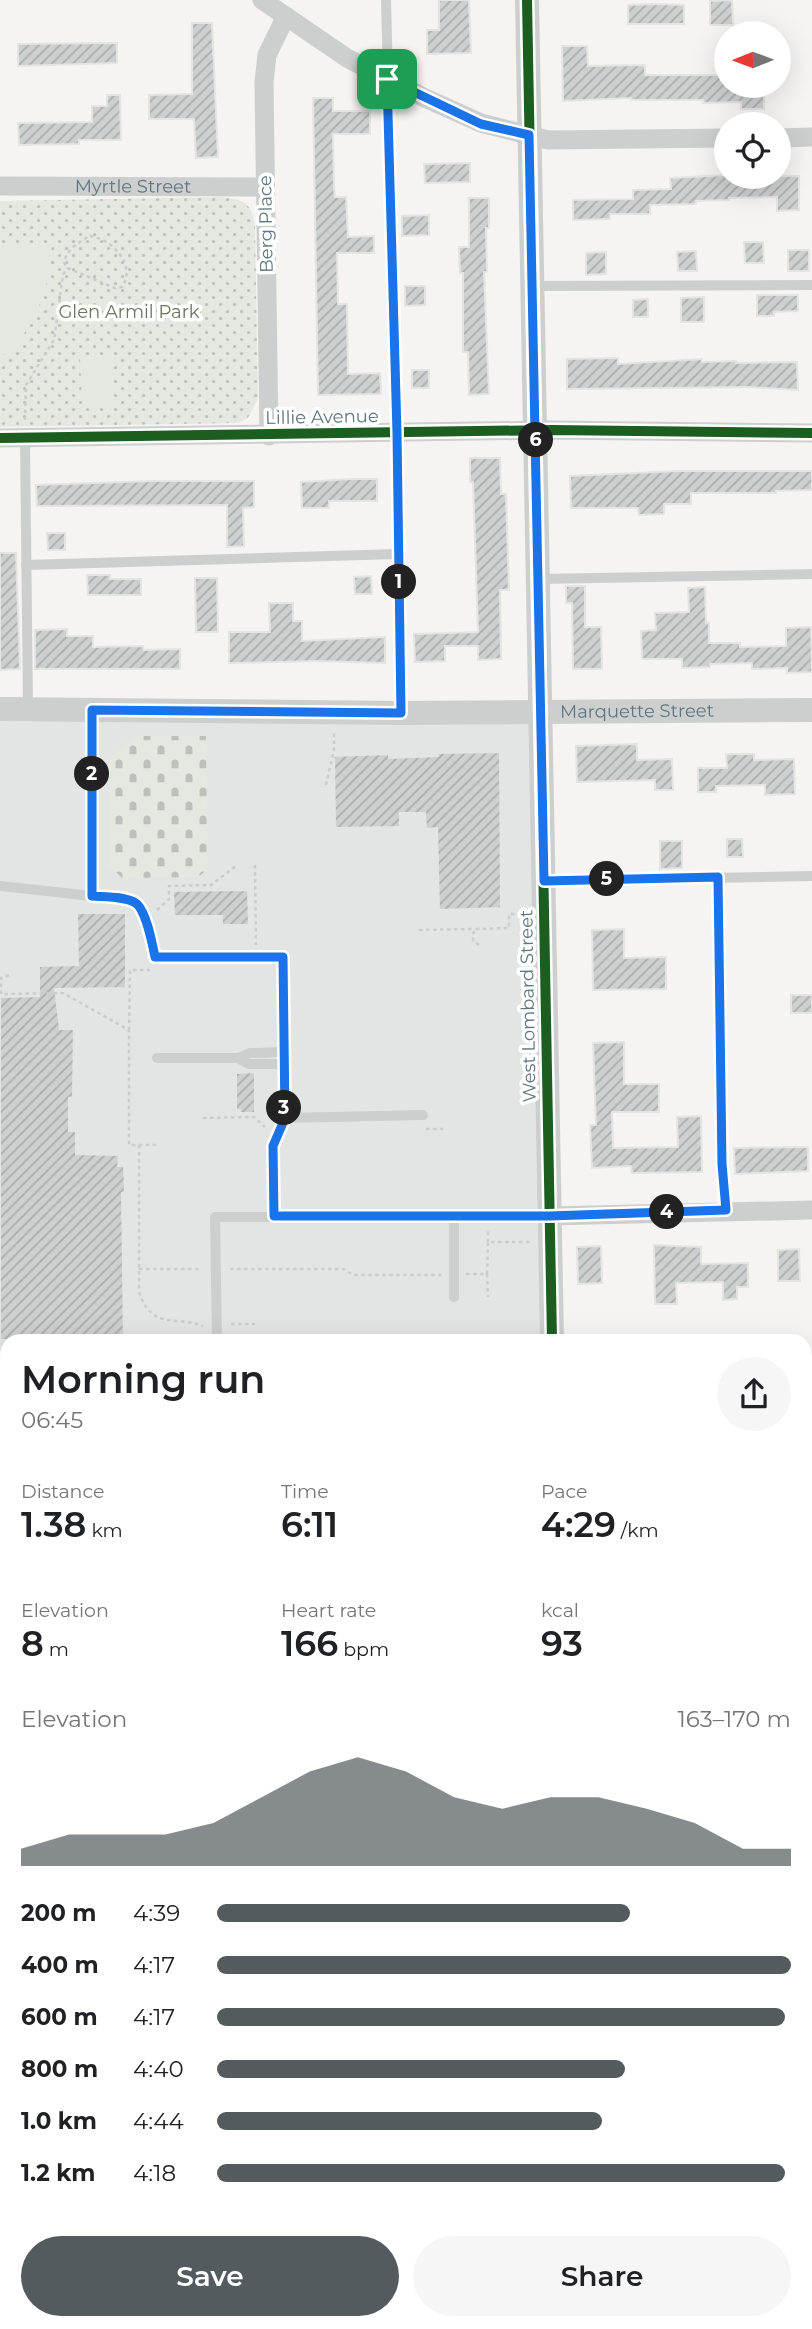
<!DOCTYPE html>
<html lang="en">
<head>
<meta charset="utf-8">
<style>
  :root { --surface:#fff; --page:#f6f6f6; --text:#202124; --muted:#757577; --accent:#545b5f }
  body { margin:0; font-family:Montserrat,sans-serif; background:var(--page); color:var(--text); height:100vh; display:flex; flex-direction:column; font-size:26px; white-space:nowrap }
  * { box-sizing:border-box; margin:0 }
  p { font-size:23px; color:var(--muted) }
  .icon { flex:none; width:38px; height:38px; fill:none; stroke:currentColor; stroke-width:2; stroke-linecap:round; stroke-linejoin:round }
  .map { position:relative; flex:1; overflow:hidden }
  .sheet { position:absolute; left:0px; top:1334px; width:812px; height:996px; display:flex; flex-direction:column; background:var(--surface); border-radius:21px 21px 0 0; box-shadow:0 7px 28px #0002 }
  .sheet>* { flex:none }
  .needle { width:46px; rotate:269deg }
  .fabs { position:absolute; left:714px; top:21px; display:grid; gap:14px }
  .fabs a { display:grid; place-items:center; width:77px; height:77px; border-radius:50%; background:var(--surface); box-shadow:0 7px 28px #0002; font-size:35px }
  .pin { position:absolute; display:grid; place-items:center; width:60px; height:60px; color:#fff; margin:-30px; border-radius:14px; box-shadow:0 4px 10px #0006 }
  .km { position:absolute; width:35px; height:35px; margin:-18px; border-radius:50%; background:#222; color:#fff; font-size:19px; line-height:35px; text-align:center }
  .round { display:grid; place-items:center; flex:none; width:74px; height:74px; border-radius:37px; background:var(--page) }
  .headline { display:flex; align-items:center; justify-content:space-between; height:119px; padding:0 21px }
  h1 { font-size:38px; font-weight:600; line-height:52px }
  .stats { display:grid; grid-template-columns:repeat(3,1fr); gap:10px; height:119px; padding:7px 21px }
  .stats div { display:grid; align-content:center }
  .stats b { font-size:35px; font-weight:600 }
  .stats small { font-size:19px; font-weight:400 }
  .stats p { font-size:19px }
  .chart { height:196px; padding:14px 21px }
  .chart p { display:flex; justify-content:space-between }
  .chart svg { width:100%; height:126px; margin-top:7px; fill:var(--accent); opacity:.7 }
  .cta { display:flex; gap:14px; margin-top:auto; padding:14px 21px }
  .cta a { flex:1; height:80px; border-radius:42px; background:var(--accent); color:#fff; font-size:28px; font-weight:600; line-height:80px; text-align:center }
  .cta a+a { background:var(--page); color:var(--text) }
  ul { padding:0 21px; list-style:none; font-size:23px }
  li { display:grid; grid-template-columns:112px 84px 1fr; align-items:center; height:52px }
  li i { height:18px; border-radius:9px; background:var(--accent) }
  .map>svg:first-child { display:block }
  .built { fill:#e3e5e4 }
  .cemetery { fill:url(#cemetery-stones) }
  .park { fill:url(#park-dots) }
  .garden { fill:#e5e8e1 }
  .building { fill:url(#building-hatch); stroke:#e4e4e3; stroke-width:2 }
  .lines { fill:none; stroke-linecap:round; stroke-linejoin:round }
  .path { stroke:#cacccd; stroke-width:2.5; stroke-dasharray:3.5 3.5; stroke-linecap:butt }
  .service { stroke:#cdcece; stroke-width:10 }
  .minor { stroke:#cdcece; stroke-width:19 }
  .tertiary { stroke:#cdcece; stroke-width:24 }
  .cycleway-casing { stroke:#fff; stroke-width:15 }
  .cycleway { stroke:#1b5e20; stroke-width:10 }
  .route-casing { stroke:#fff; stroke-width:14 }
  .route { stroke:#1a73e8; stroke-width:9 }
  .labels { text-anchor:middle; stroke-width:7; stroke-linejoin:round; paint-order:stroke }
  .street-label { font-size:18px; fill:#5e7680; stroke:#fff }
  .park-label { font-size:18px; fill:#66775d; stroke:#fff }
</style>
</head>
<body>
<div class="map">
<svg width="812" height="2329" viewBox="0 0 812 2329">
  <defs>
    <pattern id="cemetery-stones" width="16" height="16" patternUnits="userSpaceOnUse" patternTransform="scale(1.75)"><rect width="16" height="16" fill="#e5e8e1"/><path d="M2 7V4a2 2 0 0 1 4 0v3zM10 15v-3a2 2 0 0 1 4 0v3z" fill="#bdc1bc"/></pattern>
    <pattern id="park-dots" width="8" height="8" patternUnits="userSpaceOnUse" patternTransform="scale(1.75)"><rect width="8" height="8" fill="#e5e8e1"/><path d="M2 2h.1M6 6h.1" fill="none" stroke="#bdc1bc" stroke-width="1.8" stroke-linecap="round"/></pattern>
    <pattern id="building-hatch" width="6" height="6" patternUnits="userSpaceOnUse" patternTransform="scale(1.75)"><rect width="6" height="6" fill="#ced0d0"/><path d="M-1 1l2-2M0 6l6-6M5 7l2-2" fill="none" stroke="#aaadae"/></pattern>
  </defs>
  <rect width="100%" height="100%" fill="#f5f4f3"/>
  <polygon class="built" points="533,717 543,1340 7,1340 7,1712 0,1712 0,718"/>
  <polygon class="cemetery" points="134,736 206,736 208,869 198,877 122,878 109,865 109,760"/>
  <path class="park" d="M220,197C244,200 251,201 255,226L258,399L248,418L237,423L0,427V201Z"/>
  <g class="garden">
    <polygon points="0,245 52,245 45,294 17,347 0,357"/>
    <polygon points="111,356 112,405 82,406 80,357"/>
  </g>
  <g class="building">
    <polygon points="439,0 469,0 471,53 427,54 427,30 439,30"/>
    <polygon points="732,0 733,25 710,25 710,1"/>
    <polygon points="658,4 684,5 684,24 628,24 628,5"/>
    <polygon points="192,23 212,23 218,157 196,158 194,119 149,119 149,95 192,94"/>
    <polygon points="117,43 117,63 18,66 18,44"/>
    <polygon points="562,46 587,46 588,66 645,65 645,75 726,75 726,86 764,86 764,109 741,109 741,102 703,103 703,100 631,100 631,98 563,101"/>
    <polygon points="107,95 120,95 121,140 79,140 79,144 19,145 18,123 92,122 92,106 107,106"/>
    <polygon points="313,98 333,98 333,111 370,111 370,134 333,134 334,187 335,197 346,197 348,237 374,236 374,253 337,253 338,304 347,304 348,374 380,373 381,394 318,395"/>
    <polygon points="470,163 470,182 425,183 424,164"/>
    <polygon points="726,175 799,176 799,210 777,211 777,197 729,198 729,200 696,201 696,204 650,205 650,214 610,214 610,219 573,220 573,200 633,199 633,190 671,189 670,178"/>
    <polygon points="469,198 489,198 489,228 486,228 487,272 484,272 489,394 469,395 468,352 463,352 463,273 460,273 459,247 469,247"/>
    <polygon points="429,215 429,235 402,236 402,216"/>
    <polygon points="744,242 763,242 764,263 745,263"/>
    <rect x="788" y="250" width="21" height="21"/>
    <polygon points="696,251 697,271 678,271 677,252"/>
    <polygon points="606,252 606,274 586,275 586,253"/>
    <polygon points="405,286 425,286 425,305 405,306"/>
    <polygon points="757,295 798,295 798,311 774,312 774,316 757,316"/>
    <polygon points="704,297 704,322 681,322 681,298"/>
    <polygon points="648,299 648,317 633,317 633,300"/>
    <polygon points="618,358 618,364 702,359 702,362 736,361 736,363 797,362 798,390 748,387 567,389 567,359"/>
    <rect x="412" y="370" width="17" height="18"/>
    <polygon points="470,458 500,458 501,494 506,494 509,590 500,590 501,659 478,660 478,646 445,646 445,661 415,662 414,634 478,632 473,482 470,482"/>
    <polygon points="678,471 812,471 812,490 776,491 776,493 691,493 691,504 664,504 664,514 639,515 638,508 571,508 570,476"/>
    <polygon points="351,479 377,479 377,501 329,501 329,508 302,508 301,482"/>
    <polygon points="153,481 254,481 254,507 243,508 244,546 227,547 227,505 37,506 36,485"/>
    <polygon points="47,533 65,533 65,550 48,550"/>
    <polygon points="0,553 16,553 20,669 0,670"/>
    <polygon points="87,575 110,575 110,579 141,579 141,595 88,595"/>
    <polygon points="371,576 372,594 355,594 354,577"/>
    <polygon points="195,578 217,578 218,632 196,632"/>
    <polygon points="566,586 585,586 585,627 601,627 602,669 573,669 572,603 566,603"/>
    <polygon points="705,587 706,623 709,623 709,643 740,643 740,647 786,646 786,628 811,627 812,672 787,673 787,668 752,669 752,663 710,664 710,667 682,668 682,659 642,659 641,631 656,630 655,613 689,612 688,588"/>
    <polygon points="269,603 293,603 293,621 302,621 302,641 385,637 385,663 318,661 229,663 229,632 270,632"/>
    <polygon points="67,629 67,636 93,636 93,647 143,646 144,650 180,649 180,669 35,669 35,630"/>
    <polygon points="637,744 637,760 672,759 673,790 655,790 655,780 577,782 576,746"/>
    <polygon points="500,752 501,908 439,910 437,828 426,829 425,813 400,813 400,827 335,828 334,756 389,754 389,758 438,756 437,753"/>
    <polygon points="726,754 754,754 754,760 794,759 795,794 765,795 765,785 716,786 716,792 698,792 698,768 727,768"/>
    <polygon points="727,839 742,839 743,857 727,857"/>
    <polygon points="660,841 682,841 682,868 660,869"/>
    <polygon points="248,890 249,925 222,925 222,916 174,916 173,891"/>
    <polygon points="77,913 126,913 126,988 55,989 60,1029 74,1029 73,1097 69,1098 69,1131 76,1131 76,1154 119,1155 118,1166 124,1166 125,1192 122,1193 124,1340 0,1340 0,997 39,996 39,966 78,965"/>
    <polygon points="624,929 624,958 666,957 666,989 593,990 592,930"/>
    <rect x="791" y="995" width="21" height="18"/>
    <polygon points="624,1042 624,1084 659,1084 659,1112 612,1112 613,1148 678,1147 677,1117 701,1116 702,1172 632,1173 631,1166 592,1168 590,1125 596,1125 593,1043"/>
    <polygon points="255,1072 255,1113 240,1113 240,1110 236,1110 236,1073"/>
    <polygon points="808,1147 808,1171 735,1174 734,1148"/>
    <polygon points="654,1245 701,1247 701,1264 748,1263 748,1287 737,1287 737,1299 723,1300 723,1282 676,1283 677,1304 655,1304"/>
    <polygon points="601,1246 602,1283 578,1284 577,1247"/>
    <polygon points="799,1249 800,1281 778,1281 778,1250"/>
  </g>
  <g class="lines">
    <g class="path">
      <path d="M90,236C112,239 137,265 122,287L115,288L67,268L64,262C67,250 78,242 90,236Z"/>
      <polyline points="25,420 26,385 54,340 63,275 67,268"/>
      <polyline points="326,785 334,750 334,732"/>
      <polyline points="255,865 256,945"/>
      <polyline points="157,910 169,899 169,886 211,885 236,866"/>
      <polyline points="419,930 474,929"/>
      <polyline points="479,945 473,941 474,929 509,928 509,914 524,914"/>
      <polyline points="9,975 1,978 1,994 63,993 129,1030 129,1145 158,1145"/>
      <polyline points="129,1030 130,970 150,970"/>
      <polyline points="203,1118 254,1117 265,1127"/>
      <polyline points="426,1129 443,1129"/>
      <path d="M139,1145V1292C152,1331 175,1315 203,1326"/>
      <polyline points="488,1242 488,1228"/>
      <polyline points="139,1269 202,1269"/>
      <polyline points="230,1269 344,1269 353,1275 442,1275"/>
      <polyline points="466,1274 487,1274 488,1242 531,1242"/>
      <polyline points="487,1274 488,1297"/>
      <polyline points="231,1324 255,1324"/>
      <polyline points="0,1574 7,1577"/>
    </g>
    <g class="service">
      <polyline points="386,0 397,433 401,713"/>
      <polyline points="532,286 812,285"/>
      <polyline points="25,437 28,708"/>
      <polyline points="26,565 398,554"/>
      <polyline points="540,579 812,574"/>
      <polyline points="718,877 722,1164 726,1210"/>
      <polyline points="544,881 812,876"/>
      <polyline points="0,886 92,896 92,710"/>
      <path d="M92,896C104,897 127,896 137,904C147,914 152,943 155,957H283L284,1118L273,1146L274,1216"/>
      <polyline points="284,1052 250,1053 238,1058 249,1064 284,1064"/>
      <polyline points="157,1058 238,1058"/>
      <polyline points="284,1118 423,1115"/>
      <polyline points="454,1216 454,1297"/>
      <polyline points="217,1340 215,1217 549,1216"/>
      <polyline points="805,1355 812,1355"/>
      <polyline points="0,1625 7,1623"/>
      <polyline points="0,1863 7,1863"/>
      <polyline points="0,2113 7,2113"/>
      <polyline points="181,2322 181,2329"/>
      <polyline points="451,2322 451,2329"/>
    </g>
    <g class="minor">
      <polyline points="262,0 347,58 425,98 481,123 548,140 726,138"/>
      <polyline points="779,138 812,137"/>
      <path id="s1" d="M0,186L265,187"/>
      <polyline points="269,436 264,82 267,55 286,16"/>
      <polyline points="0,438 552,430 812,433"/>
      <polyline points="549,1216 812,1210"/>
      <polyline points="805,1726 812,1726"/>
      <polyline points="0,1728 7,1728"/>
      <polyline points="0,1996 7,1996"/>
      <polyline points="0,2236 7,2237"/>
      <polyline points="805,2238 812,2238"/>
      <polyline points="304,2322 304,2329"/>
    </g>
    <g class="tertiary">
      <polyline points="527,0 552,1340"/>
      <path id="s2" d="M0,709L401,713L812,710"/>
      <polyline points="572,2322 572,2329"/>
    </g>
    <g class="cycleway-casing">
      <g id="cycleway">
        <polyline points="527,0 552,1340"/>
        <polyline points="0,438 552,430 812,433"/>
      </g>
    </g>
    <use href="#cycleway" class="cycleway"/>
  </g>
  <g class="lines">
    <g class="route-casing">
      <path id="route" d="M387,79L481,124L529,135L544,881L718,877L722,1164L726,1210L549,1216H274L273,1146L285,1118L283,957H155C152,943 147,914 137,904C127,896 104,897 92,896V710L401,713L397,433Z"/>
    </g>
    <use href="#route" class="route"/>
  </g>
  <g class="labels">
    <g class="street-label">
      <text dy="6" stroke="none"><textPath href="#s1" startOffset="133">Myrtle Street</textPath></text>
      <text transform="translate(266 224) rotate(-91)" y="6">Berg Place</text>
      <text transform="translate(322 417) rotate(-1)" y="6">Lillie Avenue</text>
      <text dy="6" stroke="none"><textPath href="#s2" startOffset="637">Marquette Street</textPath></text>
      <text transform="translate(528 1006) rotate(-91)" y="6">West Lombard Street</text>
    </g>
    <g class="park-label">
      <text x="129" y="318">Glen Armil Park</text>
    </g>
  </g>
</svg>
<div class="fabs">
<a><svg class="needle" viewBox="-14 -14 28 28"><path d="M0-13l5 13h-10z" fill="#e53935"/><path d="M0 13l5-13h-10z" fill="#757577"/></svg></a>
<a><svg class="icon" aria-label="locate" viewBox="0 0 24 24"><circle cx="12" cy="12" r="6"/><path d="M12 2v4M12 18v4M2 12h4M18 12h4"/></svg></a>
</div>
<div class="pin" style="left:387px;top:79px;background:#1e9e55"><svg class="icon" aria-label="arrive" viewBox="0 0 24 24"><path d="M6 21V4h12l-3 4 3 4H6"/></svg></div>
<b class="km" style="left:399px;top:582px">1</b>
<b class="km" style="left:92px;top:774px">2</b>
<b class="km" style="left:284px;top:1108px">3</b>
<b class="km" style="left:667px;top:1212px">4</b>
<b class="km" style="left:607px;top:879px">5</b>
<b class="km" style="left:536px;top:440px">6</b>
<section class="sheet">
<div class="headline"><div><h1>Morning run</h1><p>06:45</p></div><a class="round"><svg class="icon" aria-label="share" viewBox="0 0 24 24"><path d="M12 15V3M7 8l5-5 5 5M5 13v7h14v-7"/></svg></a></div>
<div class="stats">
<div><p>Distance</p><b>1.38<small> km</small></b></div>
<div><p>Time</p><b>6:11</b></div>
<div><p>Pace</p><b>4:29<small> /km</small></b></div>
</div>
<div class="stats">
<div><p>Elevation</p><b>8<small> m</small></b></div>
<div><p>Heart rate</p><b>166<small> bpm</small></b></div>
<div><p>kcal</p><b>93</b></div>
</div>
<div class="chart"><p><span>Elevation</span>163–170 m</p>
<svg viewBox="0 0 160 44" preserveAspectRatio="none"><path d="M0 44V38L10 33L20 33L30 33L40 29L50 20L60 11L70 6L80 11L90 20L100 24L110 20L120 20L130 24L140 29L150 38L160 38V44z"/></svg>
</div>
<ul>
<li><b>200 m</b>4:39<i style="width:72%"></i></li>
<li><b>400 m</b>4:17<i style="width:100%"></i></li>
<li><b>600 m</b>4:17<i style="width:99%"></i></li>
<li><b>800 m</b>4:40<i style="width:71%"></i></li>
<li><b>1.0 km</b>4:44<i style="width:67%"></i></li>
<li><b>1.2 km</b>4:18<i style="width:99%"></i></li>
</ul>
<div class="cta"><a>Save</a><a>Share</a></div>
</section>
</div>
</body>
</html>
